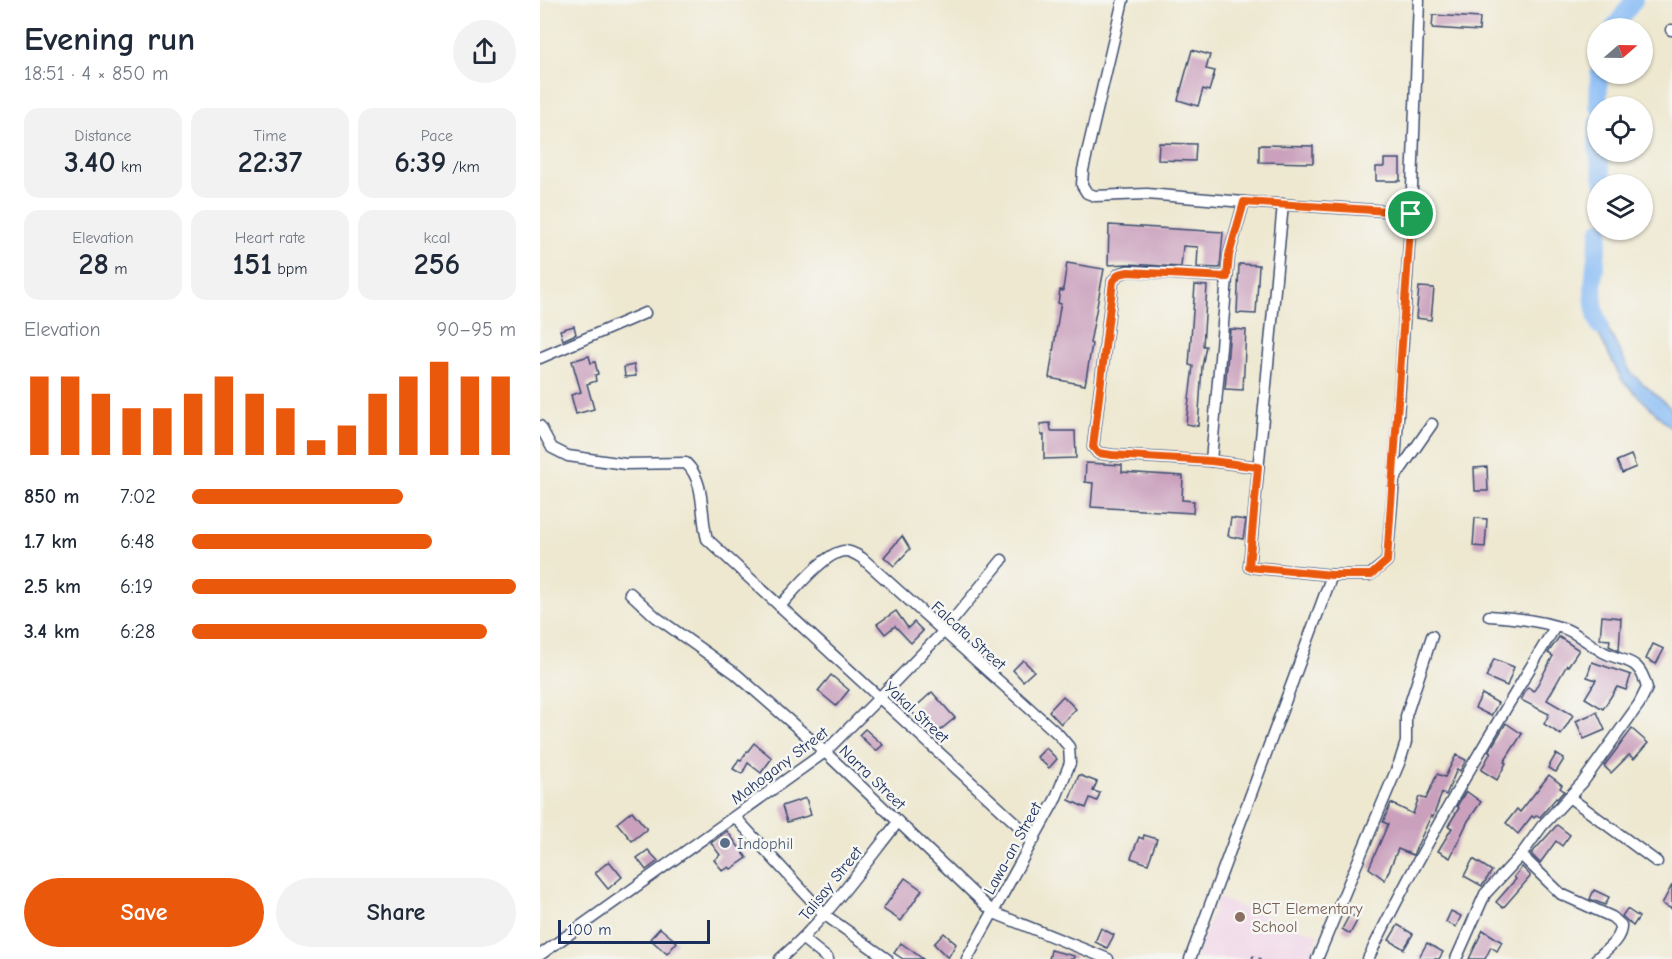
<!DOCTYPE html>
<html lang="en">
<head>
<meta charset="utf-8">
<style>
  :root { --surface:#fff; --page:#f2f2f3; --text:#1f2937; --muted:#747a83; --accent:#ea580c }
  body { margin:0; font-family:"Comic Neue",sans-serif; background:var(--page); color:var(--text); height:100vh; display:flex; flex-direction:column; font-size:22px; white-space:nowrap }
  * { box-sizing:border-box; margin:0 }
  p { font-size:20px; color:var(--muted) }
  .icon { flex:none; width:33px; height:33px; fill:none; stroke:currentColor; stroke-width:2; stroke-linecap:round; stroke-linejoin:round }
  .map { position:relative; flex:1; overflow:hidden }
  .drawer { display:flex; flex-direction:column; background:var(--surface); width:540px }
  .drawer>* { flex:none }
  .needle { width:39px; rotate:70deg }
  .fabs { position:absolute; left:1047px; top:18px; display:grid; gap:12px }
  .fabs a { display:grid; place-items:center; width:66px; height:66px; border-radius:50%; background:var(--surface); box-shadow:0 2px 4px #0004; font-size:30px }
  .scale { position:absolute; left:18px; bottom:15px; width:152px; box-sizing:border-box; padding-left:6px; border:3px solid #1b2f5e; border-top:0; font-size:16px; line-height:21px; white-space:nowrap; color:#1b2f5e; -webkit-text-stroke:4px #f6f6f2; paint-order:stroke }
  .pin { position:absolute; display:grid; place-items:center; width:51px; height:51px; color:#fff; margin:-26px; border:3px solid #fff; border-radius:50%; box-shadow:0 2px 6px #0007 }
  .round { display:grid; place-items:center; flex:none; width:63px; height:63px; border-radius:32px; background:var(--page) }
  .summary { display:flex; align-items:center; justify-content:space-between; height:102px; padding:0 24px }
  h1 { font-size:33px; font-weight:700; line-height:45px }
  .stats { display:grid; grid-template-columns:repeat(3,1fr); gap:9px; height:102px; padding:6px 24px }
  .stats div { display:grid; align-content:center; border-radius:15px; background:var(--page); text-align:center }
  .stats b { font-size:30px; font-weight:700 }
  .stats small { font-size:16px; font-weight:400 }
  .stats p { font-size:16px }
  .chart { height:168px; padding:12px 24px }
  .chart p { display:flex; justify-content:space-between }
  .chart svg { width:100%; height:108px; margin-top:6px; stroke:var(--accent); stroke-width:6 }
  .action { display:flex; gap:12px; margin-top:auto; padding:12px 24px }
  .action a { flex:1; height:69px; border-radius:36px; background:var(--accent); color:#fff; font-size:24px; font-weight:700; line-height:69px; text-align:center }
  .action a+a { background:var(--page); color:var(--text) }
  ul { padding:0 24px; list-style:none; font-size:20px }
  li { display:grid; grid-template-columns:96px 72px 1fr; align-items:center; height:45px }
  li i { height:15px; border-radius:8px; background:var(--accent) }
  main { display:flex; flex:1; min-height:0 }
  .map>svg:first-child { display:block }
  .built { fill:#efd0e6 }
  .water { fill:#87bbf5; stroke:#5175aa; stroke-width:1.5 }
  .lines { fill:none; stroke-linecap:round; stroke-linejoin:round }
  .river { stroke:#87bbf5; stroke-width:18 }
  .building { fill:#caa0bd }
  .minor-casing { stroke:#3b4b6f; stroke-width:13 }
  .path { stroke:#3b4b6f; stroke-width:1.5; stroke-dasharray:4.5 4.5; stroke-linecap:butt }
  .minor { stroke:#fff; stroke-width:10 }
  .route-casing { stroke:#fff; stroke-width:12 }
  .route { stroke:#ea580c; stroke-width:8 }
  .service-dot { fill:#5c6f8a; stroke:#f6f6f2; stroke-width:2 }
  .education-dot { fill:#8d6e63; stroke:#f6f6f2; stroke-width:2 }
  .labels { text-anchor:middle; stroke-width:5; stroke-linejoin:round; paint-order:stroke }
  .street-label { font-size:16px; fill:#1b2f5e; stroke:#f6f6f2 }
  .service-label { font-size:16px; fill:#4e5e75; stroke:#f6f6f2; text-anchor:start }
  .education-label { font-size:16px; fill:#785e54; stroke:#f6f6f2; text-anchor:start }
</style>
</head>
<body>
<main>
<section class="drawer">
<div class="summary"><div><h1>Evening run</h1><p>18:51 · 4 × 850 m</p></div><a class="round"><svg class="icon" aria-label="share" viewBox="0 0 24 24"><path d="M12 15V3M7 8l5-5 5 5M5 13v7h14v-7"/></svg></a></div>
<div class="stats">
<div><p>Distance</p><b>3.40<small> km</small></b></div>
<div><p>Time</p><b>22:37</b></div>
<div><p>Pace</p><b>6:39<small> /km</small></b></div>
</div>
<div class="stats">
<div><p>Elevation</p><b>28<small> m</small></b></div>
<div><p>Heart rate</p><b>151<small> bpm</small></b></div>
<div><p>kcal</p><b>256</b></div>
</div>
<div class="chart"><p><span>Elevation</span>90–95 m</p>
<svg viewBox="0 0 160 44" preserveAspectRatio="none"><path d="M5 44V12M15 44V12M25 44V19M35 44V25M45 44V25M55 44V19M65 44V12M75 44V19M85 44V25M95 44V38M105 44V32M115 44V19M125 44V12M135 44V6M145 44V12M155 44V12"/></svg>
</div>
<ul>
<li><b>850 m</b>7:02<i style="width:65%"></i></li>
<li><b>1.7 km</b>6:48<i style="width:74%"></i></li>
<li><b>2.5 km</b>6:19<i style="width:100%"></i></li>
<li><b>3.4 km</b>6:28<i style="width:91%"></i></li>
</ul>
<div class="action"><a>Save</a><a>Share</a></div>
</section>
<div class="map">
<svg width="1132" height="959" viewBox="0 0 1132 959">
  <rect width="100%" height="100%" fill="#f6f6f2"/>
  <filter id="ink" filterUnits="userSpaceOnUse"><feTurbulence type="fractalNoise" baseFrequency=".0167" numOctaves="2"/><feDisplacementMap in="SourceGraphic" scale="12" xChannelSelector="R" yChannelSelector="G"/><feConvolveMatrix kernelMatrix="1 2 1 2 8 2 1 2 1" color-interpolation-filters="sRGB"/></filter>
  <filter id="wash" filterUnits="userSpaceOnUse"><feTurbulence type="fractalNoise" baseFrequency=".008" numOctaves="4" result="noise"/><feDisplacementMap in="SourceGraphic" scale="24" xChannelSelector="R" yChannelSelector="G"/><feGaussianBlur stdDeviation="1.35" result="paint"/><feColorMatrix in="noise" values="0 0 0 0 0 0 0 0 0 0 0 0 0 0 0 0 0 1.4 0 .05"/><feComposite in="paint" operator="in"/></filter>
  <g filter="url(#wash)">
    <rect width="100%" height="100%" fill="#eee8d0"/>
    <polygon class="built" points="678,898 779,935 769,959 656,959"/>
    <polygon class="water" points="1055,304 1091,373 1132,409 1132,429 1082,380 1055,327"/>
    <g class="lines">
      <g class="river">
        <polyline points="1074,28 1094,0"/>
        <polyline points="1058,106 1059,74"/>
        <polyline points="1058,123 1057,148 1064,184"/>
        <path d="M1060,230C1056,260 1047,297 1060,326"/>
      </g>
    </g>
    <g id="blocks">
      <g class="building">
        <polygon points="893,15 940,18 939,31 892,28"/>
        <polygon points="652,50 670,55 666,69 675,71 669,91 663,89 658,106 638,100"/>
        <polygon points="619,143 656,144 655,161 618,160"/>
        <polygon points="719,145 773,146 773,163 719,162"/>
        <polygon points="844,159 860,159 860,181 836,181 836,167 844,167"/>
        <polygon points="569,225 683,232 680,268 657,267 658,247 643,246 641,267 588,264 568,265"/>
        <polygon points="527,263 564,269 550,343 552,344 545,385 509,378 520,307 521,304 518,303 520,290 523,291 523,289"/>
        <polygon points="699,264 719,265 716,314 697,313"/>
        <polygon points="655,285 667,286 663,346 666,346 662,367 658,426 646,424 653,366 649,365"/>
        <polygon points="879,287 894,288 891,320 876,318"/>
        <polygon points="34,326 36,334 23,340 20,330"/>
        <polygon points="690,329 706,330 703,390 685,389"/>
        <polygon points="49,356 51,363 55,362 58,374 55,375 56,381 47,384 54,409 36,414 31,395 41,392 32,361"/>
        <polygon points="94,365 96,376 85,377 84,367"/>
        <polygon points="510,423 511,431 535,431 536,458 504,459 504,435 501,435 500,424"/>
        <polygon points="1091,455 1096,467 1082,473 1077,461"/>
        <polygon points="546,463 582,465 582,472 643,476 642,500 654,501 653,513 551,507 553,483 545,482"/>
        <polygon points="947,467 948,491 935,491 934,468"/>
        <polygon points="691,518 706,520 703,539 688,536"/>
        <polygon points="935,518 947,519 945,547 933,546"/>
        <polygon points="362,536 370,549 354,566 344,557"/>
        <polygon points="356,611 368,628 374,622 383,631 371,643 355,626 345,634 337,624"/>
        <polygon points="1062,616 1081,618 1079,651 1069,646 1070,640 1060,639"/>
        <polygon points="1019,637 1039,650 1028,666 1027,665 1007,700 1033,715 1021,735 1004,724 1009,714 981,700 988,687 994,691 1013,656 1008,653"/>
        <polygon points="1113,644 1124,649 1116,664 1106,659"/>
        <polygon points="954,659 974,667 967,686 946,677"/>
        <polygon points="483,660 494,671 483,681 473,670"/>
        <polygon points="1052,662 1091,675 1086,690 1077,687 1063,709 1045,698 1056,680 1047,677"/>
        <polygon points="291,675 309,690 296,706 278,691"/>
        <polygon points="392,692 415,718 394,735 371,711"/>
        <polygon points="942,694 958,703 951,716 935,708"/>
        <polygon points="523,696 536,709 521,724 509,711"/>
        <polygon points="1057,712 1065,730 1044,739 1036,721"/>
        <polygon points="966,723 982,734 964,762 966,763 957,780 941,770 951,752 949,751"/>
        <polygon points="325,729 343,745 336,751 319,735"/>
        <polygon points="1092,729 1108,743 1094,759 1089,755 1071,773 1064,766"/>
        <polygon points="214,743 232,758 221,773 208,763 202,774 193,769 199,759 201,760"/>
        <polygon points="506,748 517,759 509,768 497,757"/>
        <polygon points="1016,754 1024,759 1016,772 1008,768"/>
        <polygon points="916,755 926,760 920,771 917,769 906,795 902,793 893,817 891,816 873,855 858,849 845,880 829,868 848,824 843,822 851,803 873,814 879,797 886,799 897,774 905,777"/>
        <polygon points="539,775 557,782 553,791 560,793 557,801 550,798 546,808 529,800"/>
        <polygon points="1009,775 1022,785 1020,788 1024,791 1017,799 1016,798 1000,817 997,815 994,818 992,816 978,834 966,823 977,809 980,812"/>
        <polygon points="926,791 941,802 928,821 910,858 898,851 912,828 908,826 919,808 917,806"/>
        <polygon points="266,798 271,815 247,822 242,806"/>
        <polygon points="92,811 107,829 92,841 77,823"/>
        <polygon points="1017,825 1030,835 1022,846 1016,841 1000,863 991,854"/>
        <polygon points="187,831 207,858 191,869 189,867 183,871 174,860 180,855 171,843"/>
        <polygon points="604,835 617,839 608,864 591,858 599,837 603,839"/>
        <polygon points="108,850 118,861 106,870 97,858"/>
        <polygon points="933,859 952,871 942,886 924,876"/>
        <polygon points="69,861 82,877 68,889 55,873"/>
        <polygon points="982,867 990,875 990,877 963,908 956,902 976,879 974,877"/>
        <polygon points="365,878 382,890 361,921 343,909"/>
        <polygon points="1132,885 1132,909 1122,904"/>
        <polygon points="1054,890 1069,897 1065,905 1050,899"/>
        <polygon points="1087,909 1099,917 1093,926 1082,916"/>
        <polygon points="911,911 921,916 916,927 906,922"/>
        <polygon points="810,914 818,919 810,934 802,929"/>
        <polygon points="858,925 873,934 864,949 849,940"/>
        <polygon points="120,928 137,942 127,954 110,939"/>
        <polygon points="561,928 574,935 567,948 555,942"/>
        <polygon points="943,930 962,942 957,951 951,947 945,959 929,959"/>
        <polygon points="404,933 416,944 408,958 394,944"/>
        <polygon points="361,943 383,959 363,959 354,953"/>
        <polygon points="887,943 903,952 899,959 878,959"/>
        <polygon points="511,950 534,956 534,959 509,959"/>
      </g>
    </g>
  </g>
  <g filter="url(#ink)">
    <use href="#blocks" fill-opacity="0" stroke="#3b4b6f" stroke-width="1.5"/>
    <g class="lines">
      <g class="minor-casing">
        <g id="minor">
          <polyline points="583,0 543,170 542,185 547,193 555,196 607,194 704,202 849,211 871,214 879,0"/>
          <polyline points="1131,30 1132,30"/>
          <polyline points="743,204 709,567 792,575 830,575 847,561 854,479 892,424"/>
          <polyline points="687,277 588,271 579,274 573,281 553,447 558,453 572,455 671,461 718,467"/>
          <polyline points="0,358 105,313"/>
          <path d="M0,426L12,448L28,456L85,464L146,463C166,482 160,514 167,539L494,840"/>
          <polyline points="671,461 689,255 704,202"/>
          <polyline points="854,478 871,214"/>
          <polyline points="90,593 116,617 196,674 285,752 454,913 568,959"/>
          <path d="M240,606C253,592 286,551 305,551C311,551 317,555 322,558L519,735L529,747L530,763L515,800L427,959"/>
          <polyline points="1029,797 1117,862"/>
          <polyline points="195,817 285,915 347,959"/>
          <path d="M981,855L1021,894L1072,917L1081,925C1082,939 1066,950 1056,959"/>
          <polyline points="263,939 288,959"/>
          <polyline points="0,955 285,752 339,698 403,632 462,560"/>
          <path d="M240,959C286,919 321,869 358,822"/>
          <polyline points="650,959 792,575"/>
          <polyline points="777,959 860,761 866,742 866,716 892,636"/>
          <path d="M828,959C883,844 949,736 1015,627"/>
          <path d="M916,959L945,894L981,855L1002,826L1043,782L1099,704L1107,688C1099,656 1086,664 1063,652C1050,645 1036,632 1023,628C996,620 977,618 949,616"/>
        </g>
      </g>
      <polyline class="path" points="712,959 713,956 721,959"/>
      <use href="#minor" class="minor"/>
    </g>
  </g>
  <g class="lines" filter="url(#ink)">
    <g class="route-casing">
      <polygon id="route" points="704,202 849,211 871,214 847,561 831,575 792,575 709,567 718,467 671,461 572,455 558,453 553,447 573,281 579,274 588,272 687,277 689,255"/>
    </g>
    <use href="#route" class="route"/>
  </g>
  <circle class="service-dot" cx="185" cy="843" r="6"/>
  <circle class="education-dot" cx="700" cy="917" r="6"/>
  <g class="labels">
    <g class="street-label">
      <text transform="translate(429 635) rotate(42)" y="6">Falcata Street</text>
      <text transform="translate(377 712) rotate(43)" y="6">Yakal Street</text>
      <text transform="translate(239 765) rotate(-37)" y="6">Mahogany Street</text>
      <text transform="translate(333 777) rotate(44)" y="6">Narra Street</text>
      <text transform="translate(472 848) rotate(-61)" y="6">Lawa-an Street</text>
      <text transform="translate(290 883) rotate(-51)" y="6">Talisay Street</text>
    </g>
    <g class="service-label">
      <text x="197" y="849">Indophil</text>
    </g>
    <g class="education-label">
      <text x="712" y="914">BCT Elementary<tspan x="712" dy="18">School</tspan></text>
    </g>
  </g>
</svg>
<div class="fabs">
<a><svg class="needle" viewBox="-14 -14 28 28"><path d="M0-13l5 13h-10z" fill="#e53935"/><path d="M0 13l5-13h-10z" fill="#747a83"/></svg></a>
<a><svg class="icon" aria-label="locate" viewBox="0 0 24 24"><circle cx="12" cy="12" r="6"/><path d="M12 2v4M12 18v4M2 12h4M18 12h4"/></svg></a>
<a><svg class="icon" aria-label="layers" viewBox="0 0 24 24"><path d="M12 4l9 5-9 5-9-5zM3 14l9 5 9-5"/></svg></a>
</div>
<div class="scale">100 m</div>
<div class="pin" style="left:871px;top:214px;background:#1e9e55"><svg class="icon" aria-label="arrive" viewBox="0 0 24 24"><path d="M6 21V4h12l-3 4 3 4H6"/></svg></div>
</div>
</main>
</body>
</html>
